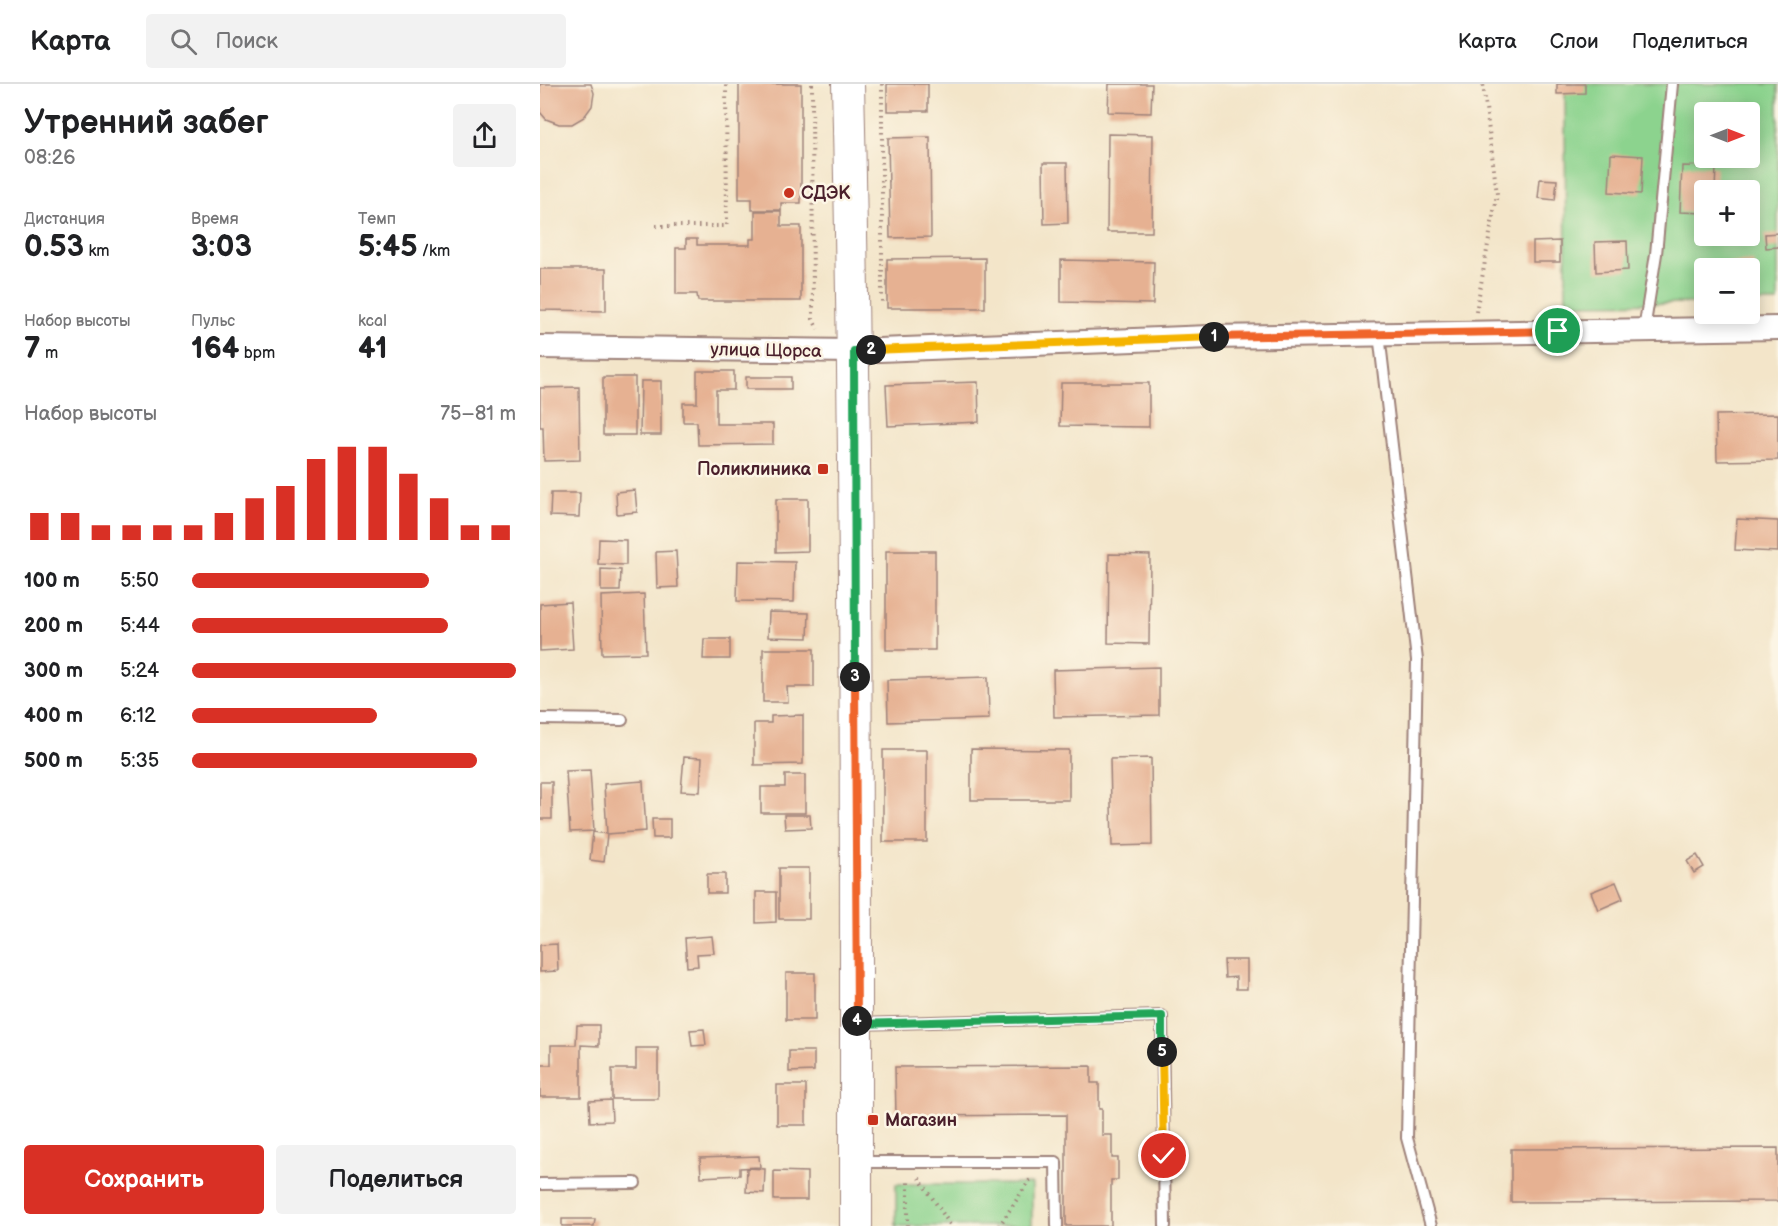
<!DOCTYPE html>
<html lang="ru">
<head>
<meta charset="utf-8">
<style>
  :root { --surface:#fff; --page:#f2f2f2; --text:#202124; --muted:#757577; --line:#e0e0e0; --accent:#d93025 }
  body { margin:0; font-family:"Balsamiq Sans",sans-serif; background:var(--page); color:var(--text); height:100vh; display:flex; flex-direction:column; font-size:22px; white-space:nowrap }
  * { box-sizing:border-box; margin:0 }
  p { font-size:20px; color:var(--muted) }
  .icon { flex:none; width:33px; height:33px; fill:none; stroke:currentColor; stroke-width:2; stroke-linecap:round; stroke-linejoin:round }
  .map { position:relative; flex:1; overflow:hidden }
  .details { display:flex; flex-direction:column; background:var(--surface); width:540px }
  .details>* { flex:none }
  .needle { width:39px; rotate:90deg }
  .controls { position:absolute; left:1154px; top:18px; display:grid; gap:12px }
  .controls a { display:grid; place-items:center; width:66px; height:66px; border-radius:6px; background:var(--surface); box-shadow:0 3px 15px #0003; font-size:30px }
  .pin { position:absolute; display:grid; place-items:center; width:51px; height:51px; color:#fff; margin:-26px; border:3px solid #fff; border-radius:50%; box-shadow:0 2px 6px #0007 }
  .km { position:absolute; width:30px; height:30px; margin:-15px; border-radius:50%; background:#222; color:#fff; font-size:16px; line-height:30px; text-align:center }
  .round { display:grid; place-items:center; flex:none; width:63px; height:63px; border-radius:6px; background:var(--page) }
  .head { display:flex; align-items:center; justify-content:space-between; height:102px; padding:0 24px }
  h1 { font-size:33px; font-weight:800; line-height:45px }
  .metrics { display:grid; grid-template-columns:repeat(3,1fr); gap:9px; height:102px; padding:6px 24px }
  .metrics div { display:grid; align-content:center }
  .metrics b { font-size:30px; font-weight:800 }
  .metrics small { font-size:16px; font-weight:400 }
  .metrics p { font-size:16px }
  .chart { height:168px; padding:12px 24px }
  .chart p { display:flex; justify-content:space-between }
  .chart svg { width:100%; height:108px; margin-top:6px; stroke:var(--accent); stroke-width:6 }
  .cta { display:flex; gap:12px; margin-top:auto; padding:12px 24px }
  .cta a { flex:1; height:69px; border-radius:6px; background:var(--accent); color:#fff; font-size:24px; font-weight:800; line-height:69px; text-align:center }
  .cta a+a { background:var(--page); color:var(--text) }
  ul { padding:0 24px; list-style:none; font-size:20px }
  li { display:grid; grid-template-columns:96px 72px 1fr; align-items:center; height:45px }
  li i { height:15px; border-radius:8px; background:var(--accent) }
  header { display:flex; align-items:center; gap:36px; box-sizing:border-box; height:84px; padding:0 30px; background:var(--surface); border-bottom:2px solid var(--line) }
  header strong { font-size:28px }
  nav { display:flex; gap:33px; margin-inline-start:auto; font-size:21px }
  .search { width:420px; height:54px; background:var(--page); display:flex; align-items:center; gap:15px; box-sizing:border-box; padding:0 21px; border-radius:6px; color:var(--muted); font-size:22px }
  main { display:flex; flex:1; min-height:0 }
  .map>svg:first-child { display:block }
  .green { fill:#8cd38e; stroke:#6b795c; stroke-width:1.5; fill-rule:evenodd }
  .building { fill:#e6b192 }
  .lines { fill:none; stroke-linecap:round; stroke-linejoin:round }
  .lane-casing { stroke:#9e827a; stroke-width:14 }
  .street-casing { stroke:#9e827a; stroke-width:26 }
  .secondary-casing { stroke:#9e827a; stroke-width:34 }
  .path { stroke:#9e827a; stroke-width:4; stroke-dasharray:1.5 4.5; stroke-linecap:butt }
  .lane { stroke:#fff; stroke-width:10 }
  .street { stroke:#fff; stroke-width:22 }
  .secondary { stroke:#fff; stroke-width:32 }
  .split-1-casing { stroke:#fff; stroke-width:12 }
  .split-2-casing { stroke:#fff; stroke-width:12 }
  .split-3-casing { stroke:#fff; stroke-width:12 }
  .split-4-casing { stroke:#fff; stroke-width:12 }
  .split-5-casing { stroke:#fff; stroke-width:12 }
  .split-6-casing { stroke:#fff; stroke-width:12 }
  .split-1 { stroke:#f0652b; stroke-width:8 }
  .split-2 { stroke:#f5b400; stroke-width:8 }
  .split-3 { stroke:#22a559; stroke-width:8 }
  .split-4 { stroke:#f0652b; stroke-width:8 }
  .split-5 { stroke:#22a559; stroke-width:8 }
  .split-6 { stroke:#f5b400; stroke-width:8 }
  .poi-dot { fill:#c8321e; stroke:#fcf5e5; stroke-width:2 }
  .labels { text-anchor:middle; stroke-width:5; stroke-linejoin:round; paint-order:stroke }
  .poi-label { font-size:18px; font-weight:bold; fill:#4a1f2b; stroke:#fcf5e5; text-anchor:start }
  .street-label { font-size:18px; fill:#4a1f2b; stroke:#fcf5e5 }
</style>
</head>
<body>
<header>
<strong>Карта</strong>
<div class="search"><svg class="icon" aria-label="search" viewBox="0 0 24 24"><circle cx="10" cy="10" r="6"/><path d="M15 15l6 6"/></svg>Поиск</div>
<nav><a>Карта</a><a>Слои</a><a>Поделиться</a></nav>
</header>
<main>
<section class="details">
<div class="head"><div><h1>Утренний забег</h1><p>08:26</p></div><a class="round"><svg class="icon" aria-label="share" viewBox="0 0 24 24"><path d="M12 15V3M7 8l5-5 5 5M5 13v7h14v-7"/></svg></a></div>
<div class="metrics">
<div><p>Дистанция</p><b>0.53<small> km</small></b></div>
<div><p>Время</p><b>3:03</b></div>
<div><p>Темп</p><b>5:45<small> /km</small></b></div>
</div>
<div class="metrics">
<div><p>Набор высоты</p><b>7<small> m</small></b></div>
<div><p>Пульс</p><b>164<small> bpm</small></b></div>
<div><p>kcal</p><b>41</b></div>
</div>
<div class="chart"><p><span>Набор высоты</span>75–81 m</p>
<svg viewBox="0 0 160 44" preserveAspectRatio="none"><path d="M5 44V33M15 44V33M25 44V38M35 44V38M45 44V38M55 44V38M65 44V33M75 44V27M85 44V22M95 44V11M105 44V6M115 44V6M125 44V17M135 44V27M145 44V38M155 44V38"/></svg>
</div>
<ul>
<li><b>100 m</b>5:50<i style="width:73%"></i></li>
<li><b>200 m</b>5:44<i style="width:79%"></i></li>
<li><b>300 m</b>5:24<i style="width:100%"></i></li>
<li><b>400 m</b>6:12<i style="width:57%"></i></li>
<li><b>500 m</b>5:35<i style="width:88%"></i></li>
</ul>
<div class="cta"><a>Сохранить</a><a>Поделиться</a></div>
</section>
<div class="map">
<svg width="1238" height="1142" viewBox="0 0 1238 1142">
  <rect width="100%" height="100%" fill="#fcf5e5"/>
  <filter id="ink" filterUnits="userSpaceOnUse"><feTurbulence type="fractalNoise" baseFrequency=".0167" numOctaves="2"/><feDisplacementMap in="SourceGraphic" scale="12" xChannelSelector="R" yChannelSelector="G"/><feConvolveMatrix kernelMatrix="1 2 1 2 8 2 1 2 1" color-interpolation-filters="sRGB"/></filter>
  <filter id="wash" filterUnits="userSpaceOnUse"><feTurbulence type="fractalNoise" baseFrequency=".008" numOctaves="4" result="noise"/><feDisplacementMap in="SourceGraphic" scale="24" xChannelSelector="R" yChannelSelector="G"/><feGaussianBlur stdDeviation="1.35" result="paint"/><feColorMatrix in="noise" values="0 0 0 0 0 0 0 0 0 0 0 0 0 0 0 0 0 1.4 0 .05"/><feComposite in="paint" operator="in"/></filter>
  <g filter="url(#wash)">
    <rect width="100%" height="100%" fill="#f3e5c9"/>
    <g class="green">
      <path d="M1025,0H1238V218H1209V184H1164V219L1026,220ZM1164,28H1209V74H1164ZM1164,106H1209V152H1164Z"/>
      <rect x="356" y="1100" width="136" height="42"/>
    </g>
    <g id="blocks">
      <g class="building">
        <polygon points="0,0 51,0 54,9 52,22 44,33 32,40 19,40 6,35 0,28"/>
        <polygon points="199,0 261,0 261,119 241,119 241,126 212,126 212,115 199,115"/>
        <rect x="347" y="0" width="41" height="27"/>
        <polygon points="569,0 612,0 611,29 568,28"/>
        <polygon points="1017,0 1045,0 1045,9 1017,10"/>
        <polygon points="1161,34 1164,34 1164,64 1162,65"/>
        <polygon points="568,50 613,51 612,148 567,148"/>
        <polygon points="390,53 391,153 350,154 348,54"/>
        <polygon points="1071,70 1103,72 1101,110 1069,108"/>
        <polygon points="503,79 527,79 528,139 504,140"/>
        <polygon points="1142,82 1176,83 1175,106 1164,106 1164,129 1140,128"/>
        <polygon points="1000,95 1017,96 1015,116 998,114"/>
        <polygon points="215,127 241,127 241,142 261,142 261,217 158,217 157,210 136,210 136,164 146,164 146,155 157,155 157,161 210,161 210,155 215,155"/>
        <polygon points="1238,149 1238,163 1226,164 1225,150"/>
        <polygon points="1020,157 1020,178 993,178 993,158"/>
        <polygon points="1087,157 1088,186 1056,188 1055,158"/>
        <polygon points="445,174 445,224 347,224 347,175"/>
        <polygon points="521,176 614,178 613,220 521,218"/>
        <polygon points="1213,177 1216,200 1209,200 1209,184 1172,184 1172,181"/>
        <polygon points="0,185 66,185 66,227 0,226"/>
        <polygon points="157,287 194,287 194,306 176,306 176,340 233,340 233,360 158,361 157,338 143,338 143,319 157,319"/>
        <rect x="63" y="293" width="32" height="58"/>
        <rect x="206" y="293" width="45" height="12"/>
        <polygon points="101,297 121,297 121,351 100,351"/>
        <polygon points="438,298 439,338 348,342 346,301"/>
        <polygon points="521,299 609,299 609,343 520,342"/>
        <polygon points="39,303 40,376 4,377 3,343 0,343 0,304"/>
        <polygon points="1238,330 1238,376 1177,377 1176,331"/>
        <polygon points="95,406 97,428 77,430 76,408"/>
        <polygon points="11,409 40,409 39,433 10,432"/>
        <polygon points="236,415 268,415 268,467 236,468"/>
        <polygon points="1197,435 1238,437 1238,468 1195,466"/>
        <polygon points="59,455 86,456 86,481 58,480"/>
        <polygon points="136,467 138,503 117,504 116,468"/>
        <rect x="346" y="467" width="49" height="99"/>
        <polygon points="569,470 610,471 609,560 568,559"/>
        <polygon points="198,477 255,478 254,518 197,517"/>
        <polygon points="61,485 81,486 80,507 61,507"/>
        <polygon points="104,510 106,569 62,570 61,512"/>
        <polygon points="30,518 33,565 0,567 0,520"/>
        <polygon points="229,528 269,529 268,554 228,553"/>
        <polygon points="164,555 190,555 190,575 163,575"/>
        <polygon points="223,565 274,565 274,603 247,603 248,618 223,618"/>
        <polygon points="619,583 619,631 514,633 513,586"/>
        <polygon points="448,593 449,635 348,638 347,596"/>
        <polygon points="263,631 263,680 214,681 214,639 231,639 231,632"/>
        <polygon points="431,665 529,666 529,716 431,716"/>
        <rect x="343" y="666" width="44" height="92"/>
        <polygon points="144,673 162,674 160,708 141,707"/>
        <polygon points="611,674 612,761 572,762 570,675"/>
        <polygon points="50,686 54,747 30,748 26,687"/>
        <polygon points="245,691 265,691 265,729 221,729 221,703 245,703"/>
        <polygon points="103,697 106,747 67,750 64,778 50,776 53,748 67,750 64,700"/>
        <rect x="0" y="698" width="12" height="37"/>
        <polygon points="244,731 270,731 271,744 245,745"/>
        <polygon points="112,735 130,735 130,754 113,754"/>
        <polygon points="1157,771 1164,783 1154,789 1147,777"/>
        <rect x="239" y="784" width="30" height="51"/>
        <rect x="167" y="790" width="18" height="19"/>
        <polygon points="1076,798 1083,815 1058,826 1051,808"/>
        <polygon points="216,808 236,808 236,838 216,839"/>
        <polygon points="172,852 174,869 157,870 158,882 147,883 145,854"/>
        <polygon points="17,860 18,887 0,888 0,861"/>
        <polygon points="684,876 707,876 707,905 696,905 696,893 685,894"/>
        <rect x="246" y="889" width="29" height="47"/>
        <polygon points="37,941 59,941 59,962 41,961 41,1013 0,1013 0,981 11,981 11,961 36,961"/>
        <polygon points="164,945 166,961 152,962 150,946"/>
        <polygon points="96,964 118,964 118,1015 72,1015 72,985 96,985"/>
        <polygon points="249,967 274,967 274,987 249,988"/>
        <polygon points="551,982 551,999 559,999 559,1025 562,1025 562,1051 572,1051 572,1074 578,1074 578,1096 571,1096 571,1142 526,1142 526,1031 356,1032 355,983"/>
        <rect x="237" y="1001" width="29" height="40"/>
        <polygon points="71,1016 72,1037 50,1038 49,1017"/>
        <polygon points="1238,1064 1238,1117 971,1118 971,1065"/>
        <polygon points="219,1072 220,1083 200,1084 200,1091 161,1093 160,1074"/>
        <polygon points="207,1084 225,1085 224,1109 206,1108"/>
        <polygon points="234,1087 267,1088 267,1116 234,1116"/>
        <polygon points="22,1135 55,1135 54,1142 22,1142"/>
      </g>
    </g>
  </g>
  <g filter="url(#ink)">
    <use href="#blocks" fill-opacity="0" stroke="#9e827a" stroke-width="1.5"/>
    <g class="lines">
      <g class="lane-casing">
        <g id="lane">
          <polyline points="1104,246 1116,170 1132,0"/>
          <polyline points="839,250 877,576 867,1054 891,1142"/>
          <polyline points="0,635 82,636"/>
          <polyline points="317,940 622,932 625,1142"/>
          <polyline points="320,1078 516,1078 517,1142"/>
          <polyline points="0,1100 95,1099"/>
        </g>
      </g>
      <g class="street-casing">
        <polyline id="street" points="0,263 314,267 669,253 1238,244"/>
      </g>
      <g class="secondary-casing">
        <path id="secondary" d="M308,0C317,381 316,761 316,1142"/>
      </g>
      <g class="path">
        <polyline points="272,0 273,235 278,245"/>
        <polyline points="342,0 342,220"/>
        <polyline points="116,142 187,142 186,0"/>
        <polyline points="936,228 957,110 943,0"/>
        <polyline points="379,1094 411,1142"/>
        <polyline points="368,1142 368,1094"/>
        <polyline points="459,1142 492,1093"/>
      </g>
      <use href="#lane" class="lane"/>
      <use href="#street" class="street"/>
      <use href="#secondary" class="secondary"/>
    </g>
  </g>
  <g class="lines" filter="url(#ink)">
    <g class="split-1-casing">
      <polyline id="split-1" points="674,253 1018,247"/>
    </g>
    <g class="split-2-casing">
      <polyline id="split-2" points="331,266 674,253"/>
    </g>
    <g class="split-3-casing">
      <polyline id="split-3" points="315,593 314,267 331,266"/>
    </g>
    <g class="split-4-casing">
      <polyline id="split-4" points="315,593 317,937"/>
    </g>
    <g class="split-5-casing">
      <polyline id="split-5" points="317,937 317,940 622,932 622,968"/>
    </g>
    <g class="split-6-casing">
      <polyline id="split-6" points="622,968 624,1072"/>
    </g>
    <use href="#split-1" class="split-1"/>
    <use href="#split-2" class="split-2"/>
    <use href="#split-3" class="split-3"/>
    <use href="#split-4" class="split-4"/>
    <use href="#split-5" class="split-5"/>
    <use href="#split-6" class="split-6"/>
  </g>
  <g class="poi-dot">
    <circle cx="249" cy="109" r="6"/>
    <rect x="277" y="379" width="12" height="12" rx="3"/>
    <rect x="327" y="1030" width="12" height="12" rx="3"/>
  </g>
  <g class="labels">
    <g class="poi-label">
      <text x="261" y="115">СДЭК</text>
      <text x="271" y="391" text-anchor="end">Поликлиника</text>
      <text x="345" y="1042">Магазин</text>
    </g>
    <g class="street-label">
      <text transform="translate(226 266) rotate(1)" y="6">улица Щорса</text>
    </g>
  </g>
</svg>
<div class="controls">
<a><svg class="needle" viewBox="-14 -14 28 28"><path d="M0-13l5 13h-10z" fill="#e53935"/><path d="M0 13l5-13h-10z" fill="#757577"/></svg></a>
<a>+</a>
<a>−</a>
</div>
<div class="pin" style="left:1018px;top:247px;background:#1e9e55"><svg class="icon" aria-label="arrive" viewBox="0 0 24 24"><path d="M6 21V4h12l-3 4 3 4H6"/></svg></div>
<div class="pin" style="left:624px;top:1072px;background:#d93025"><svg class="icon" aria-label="check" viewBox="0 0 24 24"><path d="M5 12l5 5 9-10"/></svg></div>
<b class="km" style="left:674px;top:253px">1</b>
<b class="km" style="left:331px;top:266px">2</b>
<b class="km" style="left:315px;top:593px">3</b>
<b class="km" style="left:317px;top:937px">4</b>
<b class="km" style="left:622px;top:968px">5</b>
</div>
</main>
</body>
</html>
